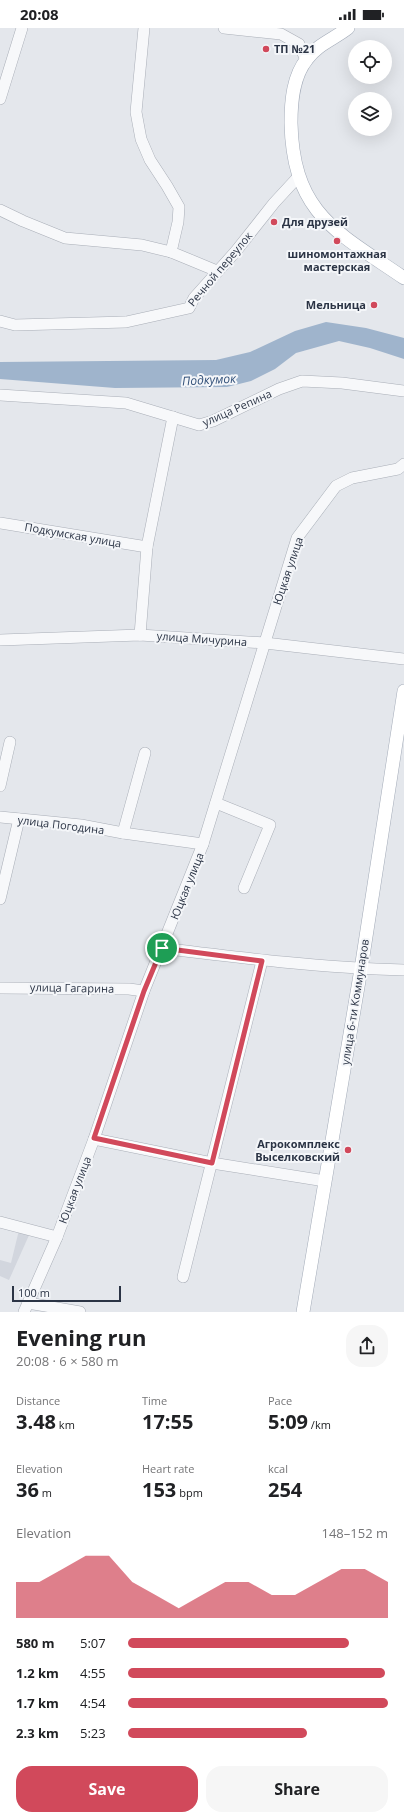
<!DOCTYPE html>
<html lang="en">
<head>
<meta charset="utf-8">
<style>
  :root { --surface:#fff; --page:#f6f6f6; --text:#202124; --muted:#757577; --accent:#d1495b }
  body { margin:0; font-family:"Open Sans",sans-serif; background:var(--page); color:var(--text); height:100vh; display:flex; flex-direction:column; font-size:15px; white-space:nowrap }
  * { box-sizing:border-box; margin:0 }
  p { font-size:13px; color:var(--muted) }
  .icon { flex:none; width:22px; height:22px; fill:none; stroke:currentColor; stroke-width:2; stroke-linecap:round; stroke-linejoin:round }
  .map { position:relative; height:1284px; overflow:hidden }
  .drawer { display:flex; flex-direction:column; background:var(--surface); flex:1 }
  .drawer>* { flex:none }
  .controls { position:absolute; left:348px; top:12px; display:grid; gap:8px }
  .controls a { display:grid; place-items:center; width:44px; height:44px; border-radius:50%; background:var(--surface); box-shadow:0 4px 16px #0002; font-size:20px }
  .scale { position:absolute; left:12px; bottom:10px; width:109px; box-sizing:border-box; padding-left:4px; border:2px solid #2b3445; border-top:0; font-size:11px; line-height:14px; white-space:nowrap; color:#2b3445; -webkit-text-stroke:3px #f4f6f9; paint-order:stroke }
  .pin { position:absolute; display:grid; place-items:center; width:34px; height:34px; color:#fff; margin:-17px; border:2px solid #fff; border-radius:50%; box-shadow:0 1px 4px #0007 }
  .round { display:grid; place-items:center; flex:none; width:42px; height:42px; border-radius:16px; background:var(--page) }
  .headline { display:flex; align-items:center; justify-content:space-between; height:68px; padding:0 16px }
  h1 { font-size:22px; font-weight:700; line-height:30px }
  .figures { display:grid; grid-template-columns:repeat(3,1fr); gap:6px; height:68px; padding:4px 16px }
  .figures div { display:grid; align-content:center }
  .figures b { font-size:20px; font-weight:700 }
  .figures small { font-size:11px; font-weight:400 }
  .figures p { font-size:11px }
  .chart { height:112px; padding:8px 16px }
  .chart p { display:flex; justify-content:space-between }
  .chart svg { width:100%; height:72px; margin-top:4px; fill:var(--accent); opacity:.7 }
  .cta { display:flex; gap:8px; margin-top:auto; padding:8px 16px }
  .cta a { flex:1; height:46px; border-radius:16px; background:var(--accent); color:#fff; font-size:16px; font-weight:700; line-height:46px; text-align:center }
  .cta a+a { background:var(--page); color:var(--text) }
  ul { padding:0 16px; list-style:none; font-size:13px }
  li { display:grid; grid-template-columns:64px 48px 1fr; align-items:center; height:30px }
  li i { height:10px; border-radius:5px; background:var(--accent) }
  .status { display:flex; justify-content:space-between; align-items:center; height:28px; padding:0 20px; background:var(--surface); direction:ltr }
  .status svg { height:11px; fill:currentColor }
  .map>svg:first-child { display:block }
  .built { fill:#d2d6de }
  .water { fill:#9fb4cc }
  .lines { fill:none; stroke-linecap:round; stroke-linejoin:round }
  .minor-casing { stroke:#a9aeb7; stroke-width:12 }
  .major-casing { stroke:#a3abb8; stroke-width:14 }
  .minor { stroke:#f7f8fa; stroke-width:11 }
  .major { stroke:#fff; stroke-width:13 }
  .route-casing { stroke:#fff; stroke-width:8 }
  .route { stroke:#d1495b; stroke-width:5 }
  .poi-dot { fill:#d1495b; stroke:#f4f6f9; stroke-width:1.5 }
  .labels { text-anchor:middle; stroke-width:4; stroke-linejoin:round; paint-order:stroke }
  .poi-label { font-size:11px; font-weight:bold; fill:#2b3445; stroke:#f4f6f9; text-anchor:start }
  .street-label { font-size:11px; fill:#2b3445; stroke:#f4f6f9 }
  .water-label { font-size:12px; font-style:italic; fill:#34527a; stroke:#f4f6f9 }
</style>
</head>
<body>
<div class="status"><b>20:08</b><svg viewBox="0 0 49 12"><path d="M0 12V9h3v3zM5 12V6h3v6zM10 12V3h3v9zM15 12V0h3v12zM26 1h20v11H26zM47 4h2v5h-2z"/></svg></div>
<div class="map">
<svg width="404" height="1284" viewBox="0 0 404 1284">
  <rect width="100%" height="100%" fill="#e4e7ec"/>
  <polygon class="built" points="19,1202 30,1205 9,1252 0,1248 0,1232 11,1235"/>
  <polygon class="water" points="326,294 366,300 404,310 404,331 370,320 339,313 296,325 275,341 251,353 227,359 115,360 0,351 0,334 216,332 250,324 295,303"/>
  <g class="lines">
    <g class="minor-casing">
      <g id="minor">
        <polyline points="144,0 136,84 141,111 150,132 167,158 179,179 178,194 171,224 217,243"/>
        <polyline points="224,0 281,6 299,16 306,32"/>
        <polyline points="0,71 22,0"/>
        <polyline points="0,182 23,193 65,210 142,217 171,224"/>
        <polyline points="0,293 15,297 126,294 189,280 194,270 236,223 274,175 298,149"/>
        <polyline points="0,367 126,375 199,397 213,393 279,361 302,353 342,355 404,363"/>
        <polyline points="0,495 147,519"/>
        <polyline points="140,607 147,519 173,389"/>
        <polyline points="0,612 140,607 265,615 404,631"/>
        <polyline points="0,758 10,714"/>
        <polyline points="216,775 270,797 244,860"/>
        <polyline points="0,789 81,797 123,805 203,816"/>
        <polyline points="123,805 145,725"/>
        <polyline points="0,871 19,791"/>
        <path d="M161,920C242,930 323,940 404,942"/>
        <polyline points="0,960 129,961 144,963"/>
        <polyline points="94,1111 212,1135 325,1153"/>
        <polyline points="0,1194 57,1209"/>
        <polyline points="183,1249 262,933"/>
        <polyline points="28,1275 80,1284"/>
        <polyline points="24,1284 57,1209 94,1111 144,963 203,816 297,510 336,458 352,450 398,441 404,436"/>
      </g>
    </g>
    <g class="major-casing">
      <g id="major">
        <path d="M348,0C334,11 318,16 307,31C293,48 291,73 291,95C293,186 337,204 404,250"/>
        <polyline points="303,1284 361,941 404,663"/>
      </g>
    </g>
    <use href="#minor" class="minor"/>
    <use href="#major" class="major"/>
  </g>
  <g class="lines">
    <g class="route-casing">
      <polygon id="route" points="162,920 262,933 212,1135 94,1110 144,963"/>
    </g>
    <use href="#route" class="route"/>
  </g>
  <g class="poi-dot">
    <circle cx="266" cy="21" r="4"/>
    <circle cx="274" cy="194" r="4"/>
    <circle cx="337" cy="213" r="4"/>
    <circle cx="374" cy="277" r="4"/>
    <circle cx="348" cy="1122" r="4"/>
  </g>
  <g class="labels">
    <g class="poi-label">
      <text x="274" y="25">ТП №21</text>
      <text x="282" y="198">Для друзей</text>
      <text x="337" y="230" text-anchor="middle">шиномонтажная<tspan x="337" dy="13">мастерская</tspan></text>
      <text x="366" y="281" text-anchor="end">Мельница</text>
      <text x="340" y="1120" text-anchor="end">Агрокомплекс<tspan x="340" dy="13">Выселковский</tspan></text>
    </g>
    <g class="street-label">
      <text transform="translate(220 241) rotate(-50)" y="4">Речной переулок</text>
      <text transform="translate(237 380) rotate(-24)" y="4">улица Репина</text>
      <text transform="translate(73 507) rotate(10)" y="4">Подкумская улица</text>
      <text transform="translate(288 543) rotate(-71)" y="4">Юцкая улица</text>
      <text transform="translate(202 611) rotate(4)" y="4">улица Мичурина</text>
      <text transform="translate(61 797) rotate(7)" y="4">улица Погодина</text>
      <text transform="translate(187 858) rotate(-68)" y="4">Юцкая улица</text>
      <text transform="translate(72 960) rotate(1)" y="4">улица Гагарина</text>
      <text transform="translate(355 974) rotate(-81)" y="4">улица 6-ти Коммунаров</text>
      <text transform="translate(75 1162) rotate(-69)" y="4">Юцкая улица</text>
    </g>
    <g class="water-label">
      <text transform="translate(209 352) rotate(-3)" y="4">Подкумок</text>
    </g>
  </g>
</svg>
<div class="controls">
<a><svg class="icon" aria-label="locate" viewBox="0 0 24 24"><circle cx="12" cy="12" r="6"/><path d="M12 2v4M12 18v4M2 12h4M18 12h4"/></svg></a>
<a><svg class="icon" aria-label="layers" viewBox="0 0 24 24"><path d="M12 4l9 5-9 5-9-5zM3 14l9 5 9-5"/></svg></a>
</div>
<div class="scale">100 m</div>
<div class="pin" style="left:162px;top:920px;background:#1e9e55"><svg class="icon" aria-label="arrive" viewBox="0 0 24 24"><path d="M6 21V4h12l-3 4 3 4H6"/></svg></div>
</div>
<section class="drawer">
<div class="headline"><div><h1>Evening run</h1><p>20:08 · 6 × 580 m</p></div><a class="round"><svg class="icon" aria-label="share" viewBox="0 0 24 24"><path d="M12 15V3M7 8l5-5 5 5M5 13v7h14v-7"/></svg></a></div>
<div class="figures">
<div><p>Distance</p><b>3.48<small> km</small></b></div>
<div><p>Time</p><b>17:55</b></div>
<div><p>Pace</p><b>5:09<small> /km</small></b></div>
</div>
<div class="figures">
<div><p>Elevation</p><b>36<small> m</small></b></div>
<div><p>Heart rate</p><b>153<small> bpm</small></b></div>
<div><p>kcal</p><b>254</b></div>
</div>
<div class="chart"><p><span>Elevation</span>148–152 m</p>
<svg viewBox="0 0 160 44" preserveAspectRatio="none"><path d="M0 44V22L10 22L20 14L30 6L40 6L50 22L60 30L70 38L80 30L90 22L100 22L110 30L120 30L130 22L140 14L150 14L160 22V44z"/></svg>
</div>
<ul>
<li><b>580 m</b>5:07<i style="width:85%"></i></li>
<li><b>1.2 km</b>4:55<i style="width:99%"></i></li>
<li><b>1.7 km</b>4:54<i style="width:100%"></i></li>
<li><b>2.3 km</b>5:23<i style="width:69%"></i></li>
</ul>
<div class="cta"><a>Save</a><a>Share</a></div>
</section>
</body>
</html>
